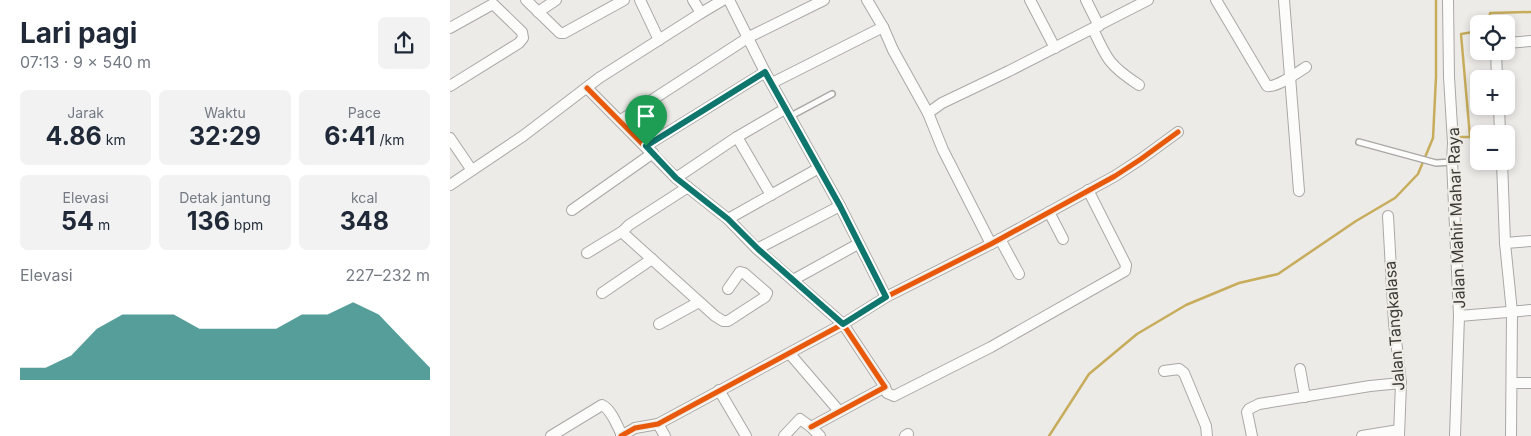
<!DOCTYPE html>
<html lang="id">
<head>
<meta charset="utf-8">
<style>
  :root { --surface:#fff; --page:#f2f2f3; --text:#1f2937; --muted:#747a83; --accent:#0f766e }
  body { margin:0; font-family:Inter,sans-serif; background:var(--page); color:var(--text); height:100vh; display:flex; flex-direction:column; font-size:19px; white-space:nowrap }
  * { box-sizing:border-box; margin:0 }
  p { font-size:16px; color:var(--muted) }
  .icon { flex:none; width:28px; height:28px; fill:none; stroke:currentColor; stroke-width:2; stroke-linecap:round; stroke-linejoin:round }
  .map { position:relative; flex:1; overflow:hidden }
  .side { display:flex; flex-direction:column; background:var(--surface); width:450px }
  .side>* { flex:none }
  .fabs { position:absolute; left:1020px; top:15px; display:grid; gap:10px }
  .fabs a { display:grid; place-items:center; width:45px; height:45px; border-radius:8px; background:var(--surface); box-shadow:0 2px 8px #0003; font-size:25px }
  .pin { position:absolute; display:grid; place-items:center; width:42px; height:42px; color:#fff; margin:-51px -21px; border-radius:50% 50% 50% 0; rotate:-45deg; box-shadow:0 0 5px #0007 }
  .pin .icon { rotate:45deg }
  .round { display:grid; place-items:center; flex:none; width:52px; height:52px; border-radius:8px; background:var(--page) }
  .head { display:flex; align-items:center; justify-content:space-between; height:85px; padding:0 20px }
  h1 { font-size:28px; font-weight:700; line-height:38px }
  .figures { display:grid; grid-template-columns:repeat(3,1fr); gap:8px; height:85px; padding:5px 20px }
  .figures div { display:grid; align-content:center; border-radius:8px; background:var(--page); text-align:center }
  .figures b { font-size:25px; font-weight:700 }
  .figures small { font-size:14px; font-weight:400 }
  .figures p { font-size:14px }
  .chart { height:140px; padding:10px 20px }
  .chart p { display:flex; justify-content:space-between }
  .chart svg { width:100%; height:90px; margin-top:5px; fill:var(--accent); opacity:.7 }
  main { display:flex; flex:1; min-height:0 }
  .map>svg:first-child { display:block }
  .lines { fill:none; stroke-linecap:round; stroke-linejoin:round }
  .stream { stroke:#c7ac5c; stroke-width:2.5 }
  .lane-casing { stroke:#aaa8a6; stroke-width:8 }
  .street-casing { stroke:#aaa8a6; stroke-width:12 }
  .lane { stroke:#fcfcfb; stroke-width:5 }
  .street { stroke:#fcfcfb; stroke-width:10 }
  .cycleway-casing { stroke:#efece5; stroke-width:8 }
  .cycleway { stroke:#e8590c; stroke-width:5 }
  .route-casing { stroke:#fff; stroke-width:10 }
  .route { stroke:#0f766e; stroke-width:6 }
  .labels { text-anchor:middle; stroke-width:4.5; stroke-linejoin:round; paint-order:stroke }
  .street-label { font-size:16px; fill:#3b3a37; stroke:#efece5 }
</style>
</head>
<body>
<main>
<section class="side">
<div class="head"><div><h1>Lari pagi</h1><p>07:13 · 9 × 540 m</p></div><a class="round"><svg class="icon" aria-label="share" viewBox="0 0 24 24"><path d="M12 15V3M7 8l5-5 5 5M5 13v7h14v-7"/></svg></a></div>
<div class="figures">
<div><p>Jarak</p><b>4.86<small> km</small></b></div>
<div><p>Waktu</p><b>32:29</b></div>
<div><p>Pace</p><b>6:41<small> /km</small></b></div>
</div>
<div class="figures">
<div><p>Elevasi</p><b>54<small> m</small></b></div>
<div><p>Detak jantung</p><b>136<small> bpm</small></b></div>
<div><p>kcal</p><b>348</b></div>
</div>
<div class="chart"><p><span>Elevasi</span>227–232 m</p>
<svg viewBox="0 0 160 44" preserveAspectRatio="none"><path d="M0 44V38L10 38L20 32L30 19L40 12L50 12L60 12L70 19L80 19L90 19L100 19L110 12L120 12L130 6L140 12L150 25L160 38V44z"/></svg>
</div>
</section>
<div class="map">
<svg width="1081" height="436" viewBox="0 0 1081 436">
  <rect width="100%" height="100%" fill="#edebe7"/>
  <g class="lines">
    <g class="stream">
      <polyline points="1039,24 1040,13 1081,12"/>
      <polyline points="1007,137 1020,137 1011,34 1029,31"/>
      <polyline points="599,436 639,374 687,334 736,305 789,283 828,274 906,221 945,198 968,174 983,138 986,77 986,0"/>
    </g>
    <g class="lane-casing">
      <g id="lane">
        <polyline points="339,117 382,94"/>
        <polyline points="909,142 986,163 1002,162"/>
      </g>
    </g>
    <g class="street-casing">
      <g id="street">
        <polyline points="76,0 110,33 114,33 174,0"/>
        <polyline points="190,0 209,40"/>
        <polyline points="279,0 315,72 390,206 436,297"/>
        <polyline points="417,0 433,27 443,50 478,113"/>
        <polyline points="580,0 605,48"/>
        <polyline points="636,0 649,26"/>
        <path d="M766,0L817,86C826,88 847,73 856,67"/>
        <polyline points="834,0 849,191"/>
        <polyline points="998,0 999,77 1003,143 1002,161 1009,316 1005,436"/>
        <polyline points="88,12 106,0"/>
        <polyline points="251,13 273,0"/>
        <polyline points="0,28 43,4 72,32 73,38 69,43 0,86"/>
        <path d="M643,29C657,60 660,66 689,85"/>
        <polyline points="1056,43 1081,41"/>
        <polyline points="1046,51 1047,79"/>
        <polyline points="322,83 433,27"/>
        <polyline points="137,88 226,178 278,219 307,249 393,324 435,387 361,427"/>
        <polyline points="1049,106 1050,134"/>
        <polyline points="171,120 299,37 374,0"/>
        <polyline points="287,137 321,195"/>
        <polyline points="0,138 21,169"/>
        <polyline points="196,146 315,72"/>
        <polyline points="1052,161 1055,243 1062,312 1061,436"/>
        <polyline points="226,178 287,137 335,109"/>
        <polyline points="0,185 73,136 149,78 251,13 243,0"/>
        <polyline points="238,187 179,225 173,231 174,234 265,316 273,321 278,321 315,297 317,293 294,273 290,272 278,289"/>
        <polyline points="122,210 203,153"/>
        <polyline points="599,212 613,239"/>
        <polyline points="938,216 944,323 951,383 949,436"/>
        <polyline points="278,219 369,168"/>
        <polyline points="550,239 569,274"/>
        <polyline points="1055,243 1081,241"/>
        <polyline points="541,244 493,150 478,113 492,103 559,71 698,0"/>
        <polyline points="307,249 390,206"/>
        <polyline points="137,253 173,231"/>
        <polyline points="343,280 408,244"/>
        <polyline points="152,293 202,259"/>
        <polyline points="1009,316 1081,310"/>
        <polyline points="209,324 249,302"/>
        <polyline points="340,354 389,411"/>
        <polyline points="850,369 855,397"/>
        <polyline points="714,371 729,369 734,373 756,426 757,436"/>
        <polyline points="1062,383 1081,383"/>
        <polyline points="435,387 437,393 444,396 541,347 675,271 676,265 638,190"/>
        <polyline points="269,390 296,436"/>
        <polyline points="208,424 215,436"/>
        <path d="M101,436L152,405C162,410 167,426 172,435"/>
        <polyline points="171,436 185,428 208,424 393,324 436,297 541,244 665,176 691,159 728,132"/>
        <polyline points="334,436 350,419 361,427 370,436"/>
        <polyline points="455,436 458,434"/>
        <polyline points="802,436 797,412 799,409 809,404 920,386 951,383"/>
        <polyline points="912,436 949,430"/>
      </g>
    </g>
    <use href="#lane" class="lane"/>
    <use href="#street" class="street"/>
    <g class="cycleway-casing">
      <g id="cycleway">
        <polyline points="137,88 226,178 278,219 307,249 393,324 435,387 361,427"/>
        <polyline points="171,436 185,428 208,424 393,324 436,297 541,244 665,176 691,159 728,132"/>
      </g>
    </g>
    <use href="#cycleway" class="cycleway"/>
  </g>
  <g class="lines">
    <g class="route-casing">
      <polygon id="route" points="315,72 390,206 436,297 393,324 308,249 278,219 226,178 196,146"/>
    </g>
    <use href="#route" class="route"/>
  </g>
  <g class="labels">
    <g class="street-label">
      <text transform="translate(1006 218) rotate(-92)" y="6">Jalan Mahir Mahar Raya</text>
      <text transform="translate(944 326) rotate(-94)" y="6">Jalan Tangkalasa</text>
    </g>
  </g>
</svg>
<div class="fabs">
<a><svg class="icon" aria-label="locate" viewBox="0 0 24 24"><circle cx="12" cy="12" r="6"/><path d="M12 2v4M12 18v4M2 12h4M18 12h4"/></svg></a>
<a>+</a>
<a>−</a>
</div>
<div class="pin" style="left:196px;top:146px;background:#1e9e55"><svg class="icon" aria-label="arrive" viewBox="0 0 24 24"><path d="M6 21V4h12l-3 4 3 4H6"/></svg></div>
</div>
</main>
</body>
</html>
